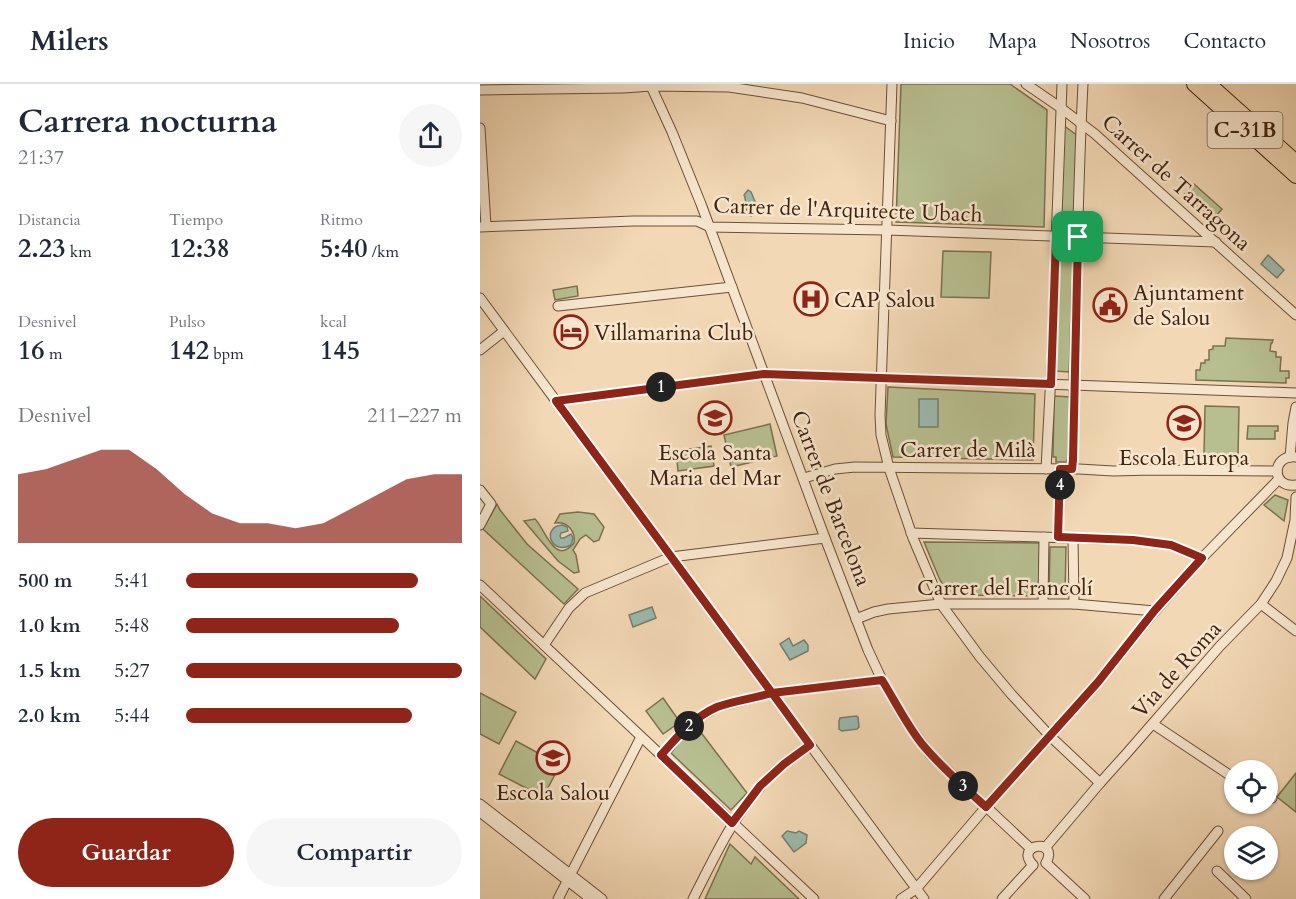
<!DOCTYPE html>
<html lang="es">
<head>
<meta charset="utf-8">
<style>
  :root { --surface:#fff; --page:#f6f6f7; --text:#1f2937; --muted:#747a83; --line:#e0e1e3; --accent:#8f2418 }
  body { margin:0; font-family:Cardo,serif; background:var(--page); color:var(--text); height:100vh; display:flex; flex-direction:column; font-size:22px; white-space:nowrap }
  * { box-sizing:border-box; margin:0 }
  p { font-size:20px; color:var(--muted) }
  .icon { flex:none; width:33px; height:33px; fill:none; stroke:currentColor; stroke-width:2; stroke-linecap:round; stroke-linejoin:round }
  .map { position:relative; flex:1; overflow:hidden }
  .drawer { display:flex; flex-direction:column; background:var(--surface); width:480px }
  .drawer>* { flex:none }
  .controls { position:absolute; left:744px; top:676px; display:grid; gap:12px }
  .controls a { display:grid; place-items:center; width:54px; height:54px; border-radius:50%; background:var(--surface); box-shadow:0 2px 4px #0004; font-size:30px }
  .pin { position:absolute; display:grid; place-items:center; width:51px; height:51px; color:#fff; margin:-26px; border-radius:12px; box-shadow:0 3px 9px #0006 }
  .km { position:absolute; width:30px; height:30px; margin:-15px; border-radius:50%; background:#222; color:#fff; font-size:16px; line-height:30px; text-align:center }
  .round { display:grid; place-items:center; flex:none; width:63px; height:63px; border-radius:32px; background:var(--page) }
  .head { display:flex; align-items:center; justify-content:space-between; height:102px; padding:0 18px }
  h1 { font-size:33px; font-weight:700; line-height:45px }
  .metrics { display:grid; grid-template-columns:repeat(3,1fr); gap:9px; height:102px; padding:6px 18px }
  .metrics div { display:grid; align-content:center }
  .metrics b { font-size:26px; font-weight:700 }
  .metrics small { font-size:16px; font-weight:400 }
  .metrics p { font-size:16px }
  .chart { height:168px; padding:12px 18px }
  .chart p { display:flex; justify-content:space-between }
  .chart svg { width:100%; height:108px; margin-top:6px; fill:var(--accent); opacity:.7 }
  .action { display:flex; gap:12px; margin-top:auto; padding:12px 18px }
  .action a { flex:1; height:69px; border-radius:36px; background:var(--accent); color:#fff; font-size:24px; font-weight:700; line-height:69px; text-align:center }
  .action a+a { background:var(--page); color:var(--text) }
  ul { padding:0 18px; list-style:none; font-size:20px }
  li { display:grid; grid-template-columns:96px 72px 1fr; align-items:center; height:45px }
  li i { height:15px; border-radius:8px; background:var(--accent) }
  header { display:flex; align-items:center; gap:36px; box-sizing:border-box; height:84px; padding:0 30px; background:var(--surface); border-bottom:2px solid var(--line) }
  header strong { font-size:28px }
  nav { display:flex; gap:33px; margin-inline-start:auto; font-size:21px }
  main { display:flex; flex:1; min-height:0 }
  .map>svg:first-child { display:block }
  .green { fill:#b7bf90; stroke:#7c704f; stroke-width:1.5 }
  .water { fill:#9bbaae; stroke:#777d6e; stroke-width:1.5 }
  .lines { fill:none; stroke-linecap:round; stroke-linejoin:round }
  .minor-casing { stroke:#6c4f38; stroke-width:11 }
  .primary-casing { stroke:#40210e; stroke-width:16 }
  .minor { stroke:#f7e6ce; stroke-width:9 }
  .primary { stroke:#f2d8b4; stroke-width:14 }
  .route-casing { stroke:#fff; stroke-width:12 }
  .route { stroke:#8f2418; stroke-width:8 }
  .labels { text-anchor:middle; stroke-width:5; stroke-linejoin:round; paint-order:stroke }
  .shield { fill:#f7e6ce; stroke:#775c48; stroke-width:1.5 }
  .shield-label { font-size:21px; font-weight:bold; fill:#40210e }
  .street-label { font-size:22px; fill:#40210e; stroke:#f7e6ce }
  .poi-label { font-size:22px; fill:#40210e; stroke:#f7e6ce; text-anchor:start }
</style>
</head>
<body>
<header>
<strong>Milers</strong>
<nav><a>Inicio</a><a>Mapa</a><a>Nosotros</a><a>Contacto</a></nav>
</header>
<main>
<section class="drawer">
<div class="head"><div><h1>Carrera nocturna</h1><p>21:37</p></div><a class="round"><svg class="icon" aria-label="share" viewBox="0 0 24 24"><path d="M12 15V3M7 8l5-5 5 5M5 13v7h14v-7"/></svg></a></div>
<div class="metrics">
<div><p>Distancia</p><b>2.23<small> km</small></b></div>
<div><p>Tiempo</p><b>12:38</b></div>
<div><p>Ritmo</p><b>5:40<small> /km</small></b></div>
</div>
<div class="metrics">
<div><p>Desnivel</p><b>16<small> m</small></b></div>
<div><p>Pulso</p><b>142<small> bpm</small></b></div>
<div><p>kcal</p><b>145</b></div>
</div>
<div class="chart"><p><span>Desnivel</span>211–227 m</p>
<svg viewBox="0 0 160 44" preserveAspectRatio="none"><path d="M0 44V16L10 14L20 10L30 6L40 6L50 14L60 24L70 32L80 36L90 36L100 38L110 36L120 30L130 24L140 18L150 16L160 16V44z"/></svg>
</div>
<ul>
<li><b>500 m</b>5:41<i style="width:84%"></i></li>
<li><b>1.0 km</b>5:48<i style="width:77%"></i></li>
<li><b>1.5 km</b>5:27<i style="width:100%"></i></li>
<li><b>2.0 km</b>5:44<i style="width:82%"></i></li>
</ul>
<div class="action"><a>Guardar</a><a>Compartir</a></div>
</section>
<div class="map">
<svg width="816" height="815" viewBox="0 0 816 815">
  <rect width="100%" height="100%" fill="#f2d8b4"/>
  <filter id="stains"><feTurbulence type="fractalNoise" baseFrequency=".00333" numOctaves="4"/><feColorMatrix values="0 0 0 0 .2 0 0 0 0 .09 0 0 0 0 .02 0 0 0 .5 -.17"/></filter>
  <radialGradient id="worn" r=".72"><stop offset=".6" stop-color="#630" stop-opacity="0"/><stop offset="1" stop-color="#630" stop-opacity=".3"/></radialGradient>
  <g class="green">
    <polygon points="421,0 530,0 567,26 564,143 416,138"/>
    <polygon points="583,41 598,52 596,145 579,144"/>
    <polygon points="714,100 742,125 731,138 703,112"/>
    <polygon points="579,162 596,163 591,288 574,287"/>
    <polygon points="463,167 511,168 509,214 461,213"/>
    <polygon points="97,202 98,212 75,216 73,206"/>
    <polygon points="746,254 793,256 792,259 791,259 790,267 796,268 796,273 801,273 800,287 809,287 809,294 806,294 806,299 716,296 716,286 720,286 721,279 725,279 725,276 729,276 729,266 733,265 733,262 745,262"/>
    <polygon points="408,303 555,310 553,376 413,373 406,340"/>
    <polygon points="574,312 591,313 590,376 587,376 587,378 576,378 576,373 573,373"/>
    <polygon points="725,322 759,323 758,372 724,371"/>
    <polygon points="290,340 297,372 251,383 244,351"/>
    <polygon points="768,342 798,342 798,347 795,347 795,355 767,355"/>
    <polygon points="231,362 234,382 198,387 196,367"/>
    <polygon points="795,411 808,416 804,437 784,421"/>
    <polygon points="17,420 20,426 47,460 98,505 84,520 3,445"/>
    <path d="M98,428L114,430L124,443L119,456L114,458L106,451L100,455L93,466L96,471L99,488L94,489L78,477L44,437L55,435C65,444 74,483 94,459C96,447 87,437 75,439L80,430Z"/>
    <polygon points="444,458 560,459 559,512 469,511 460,496"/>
    <polygon points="570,463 586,463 585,510 569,510"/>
    <polygon points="0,512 66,575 55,595 0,543"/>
    <polygon points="0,609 36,628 19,660 0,650"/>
    <polygon points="183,614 200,638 183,650 166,627"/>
    <polygon points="216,642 267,709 251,726 191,669 202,655"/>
    <polygon points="36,657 80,681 63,713 19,690"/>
    <polygon points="816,689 816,728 797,713"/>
    <polygon points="250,760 271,780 275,773 319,815 225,815"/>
  </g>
  <g class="water">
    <path d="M268,106L271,108L278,125V129L271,132L267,130C265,124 267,117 264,111Z"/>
    <polygon points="788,171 804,186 797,194 781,180"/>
    <rect x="439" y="315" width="19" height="28"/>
    <path d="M82,441L87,443L88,447L81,449L80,452L81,454H84L91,450L93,454L91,461C71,472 61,443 82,441Z"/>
    <polygon points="172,523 176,534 153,543 149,531"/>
    <polygon points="309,554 313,562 324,556 328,561 328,567 310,576 300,560"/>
    <polygon points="376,632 378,633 379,643 377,645 362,647 359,645 359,637 360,634"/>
    <polygon points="307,747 316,749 319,747 327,751 326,759 314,768 302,752"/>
  </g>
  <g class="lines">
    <g class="minor-casing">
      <g id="minor">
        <polyline points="170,0 192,48 221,120 345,454 388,566 402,596 425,636 450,670 551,765"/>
        <polyline points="412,0 400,331 401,351 409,384 433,454 461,520 500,573 532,611 570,652 620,699"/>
        <polyline points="546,0 581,24 615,50 816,231"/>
        <polyline points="0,6 144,4 171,2 249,3 322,14 411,37"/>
        <polyline points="0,44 6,142"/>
        <polyline points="0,143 153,137 217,137 230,143 407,146 736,158"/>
        <polyline points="0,214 444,815"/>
        <polyline points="78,222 252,203"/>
        <polyline points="0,266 24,247"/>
        <polyline points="76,317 284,290 816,309"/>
        <polyline points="810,373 813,339 816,323"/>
        <path d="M816,373C791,370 791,405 816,401"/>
        <polyline points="566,385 571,290 582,0"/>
        <path d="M592,385C594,353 594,321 594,289C597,193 598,96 603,0"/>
        <polyline points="324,394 355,385 375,383 599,385 633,387 673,386 797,387"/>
        <polyline points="0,406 11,420 0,441"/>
        <polyline points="431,449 653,456 691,461 722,474"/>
        <polyline points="578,453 580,385"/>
        <polyline points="593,454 594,520"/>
        <polyline points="0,501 334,815"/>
        <polyline points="563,519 564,453"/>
        <polyline points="781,520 816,547"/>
        <polyline points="376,535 394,528 408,525 461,520 594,520 675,527"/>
        <polyline points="64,561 89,524 105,509 191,473 345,454"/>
        <polyline points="673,640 754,694"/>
        <polyline points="181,671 204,646 220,633 237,623 292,609 402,596"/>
        <polyline points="788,712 792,714"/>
        <polyline points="0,720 122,815"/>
        <polyline points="0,728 111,815"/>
        <polyline points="565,764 620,699 647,669 740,562 781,520 796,497 807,474 815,436 816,413"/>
        <polyline points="566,779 605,815"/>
        <path d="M553,781C533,760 580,753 566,779"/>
        <polyline points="737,787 766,815"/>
        <polyline points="78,815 161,653"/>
        <path d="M213,815C233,776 251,736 280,703C294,686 312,674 330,661"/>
        <polyline points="421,815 436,805 506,723 618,598 675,527 722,474 799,395"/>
        <polyline points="522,815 553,781"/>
        <polyline points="684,815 738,747"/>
      </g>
    </g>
    <g class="primary-casing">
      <g id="primary">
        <polyline points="714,0 816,92"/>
        <polyline points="729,0 816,78"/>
      </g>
    </g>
    <use href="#minor" class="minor"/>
    <use href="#primary" class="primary"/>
  </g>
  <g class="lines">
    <g class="route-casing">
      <path id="route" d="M598,153H576L571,300L284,290L76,317L292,609C275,614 253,617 237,623C214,633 197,653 181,671L252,739L280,702L304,680L330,661L292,609L402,596C415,617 426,640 442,660C461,683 484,703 506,723L618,598L675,526L722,474L691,461L653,456L578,453L580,385H592L593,376L598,153"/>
    </g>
    <use href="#route" class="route"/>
  </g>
  <defs>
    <g id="hospital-ring" transform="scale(1.725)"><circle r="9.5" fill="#f7e6ce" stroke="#8f2418" stroke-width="1.5"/><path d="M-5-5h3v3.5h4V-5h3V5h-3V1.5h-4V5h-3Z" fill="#8f2418"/></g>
    <g id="civic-ring" transform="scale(1.725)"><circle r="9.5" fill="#f7e6ce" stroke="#8f2418" stroke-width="1.5"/><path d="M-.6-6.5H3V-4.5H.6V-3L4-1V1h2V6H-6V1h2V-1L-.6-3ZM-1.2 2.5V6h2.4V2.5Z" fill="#8f2418"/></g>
    <g id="hotel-ring" transform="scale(1.725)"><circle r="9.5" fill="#f7e6ce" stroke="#8f2418" stroke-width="1.5"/><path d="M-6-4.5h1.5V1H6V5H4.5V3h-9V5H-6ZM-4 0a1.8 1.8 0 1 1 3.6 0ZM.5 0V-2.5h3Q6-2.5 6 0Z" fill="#8f2418"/></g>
    <g id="school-ring" transform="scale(1.725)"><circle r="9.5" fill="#f7e6ce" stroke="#8f2418" stroke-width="1.5"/><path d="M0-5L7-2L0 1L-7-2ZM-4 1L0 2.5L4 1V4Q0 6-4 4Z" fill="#8f2418"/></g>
  </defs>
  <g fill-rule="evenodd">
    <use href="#hospital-ring" x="331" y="215"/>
    <use href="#civic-ring" x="630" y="221"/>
    <use href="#hotel-ring" x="91" y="248"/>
    <use href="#school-ring" x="235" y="334"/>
    <use href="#school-ring" x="704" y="339"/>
    <use href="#school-ring" x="73" y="674"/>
  </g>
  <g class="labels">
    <rect class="shield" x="727.5" y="28" width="75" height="36" rx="4.5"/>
    <g class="shield-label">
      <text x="765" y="53">C-31B</text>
    </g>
    <g class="street-label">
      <text transform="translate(697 98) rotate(42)" y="8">Carrer de Tarragona</text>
      <text transform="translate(368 125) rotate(2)" y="8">Carrer de l'Arquitecte Ubach</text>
      <text x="488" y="373">Carrer de Milà</text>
      <text transform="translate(352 414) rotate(69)" y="8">Carrer de Barcelona</text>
      <text x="525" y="511">Carrer del Francolí</text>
      <text transform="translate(696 585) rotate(-48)" y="8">Via de Roma</text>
    </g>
    <g class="poi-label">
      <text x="653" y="216">Ajuntament<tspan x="653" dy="25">de Salou</tspan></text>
      <text x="354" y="223">CAP Salou</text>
      <text x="114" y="256">Villamarina Club</text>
      <text x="235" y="376" text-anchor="middle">Escola Santa<tspan x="235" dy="25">Maria del Mar</tspan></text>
      <text x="704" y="381" text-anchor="middle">Escola Europa</text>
      <text x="73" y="716" text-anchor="middle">Escola Salou</text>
    </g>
  </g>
  <rect width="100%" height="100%" filter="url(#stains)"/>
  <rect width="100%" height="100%" fill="url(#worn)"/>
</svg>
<div class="controls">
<a><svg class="icon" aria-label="locate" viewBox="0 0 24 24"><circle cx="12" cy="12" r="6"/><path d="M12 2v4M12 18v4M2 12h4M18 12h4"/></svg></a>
<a><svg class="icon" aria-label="layers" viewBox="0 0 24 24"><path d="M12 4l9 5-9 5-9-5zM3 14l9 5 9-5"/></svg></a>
</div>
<div class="pin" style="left:598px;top:153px;background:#1e9e55"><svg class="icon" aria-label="arrive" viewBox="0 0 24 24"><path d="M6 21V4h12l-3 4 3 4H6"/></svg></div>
<b class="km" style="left:181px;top:303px">1</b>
<b class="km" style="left:209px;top:642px">2</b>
<b class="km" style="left:483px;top:702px">3</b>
<b class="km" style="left:580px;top:401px">4</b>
</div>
</main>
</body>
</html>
